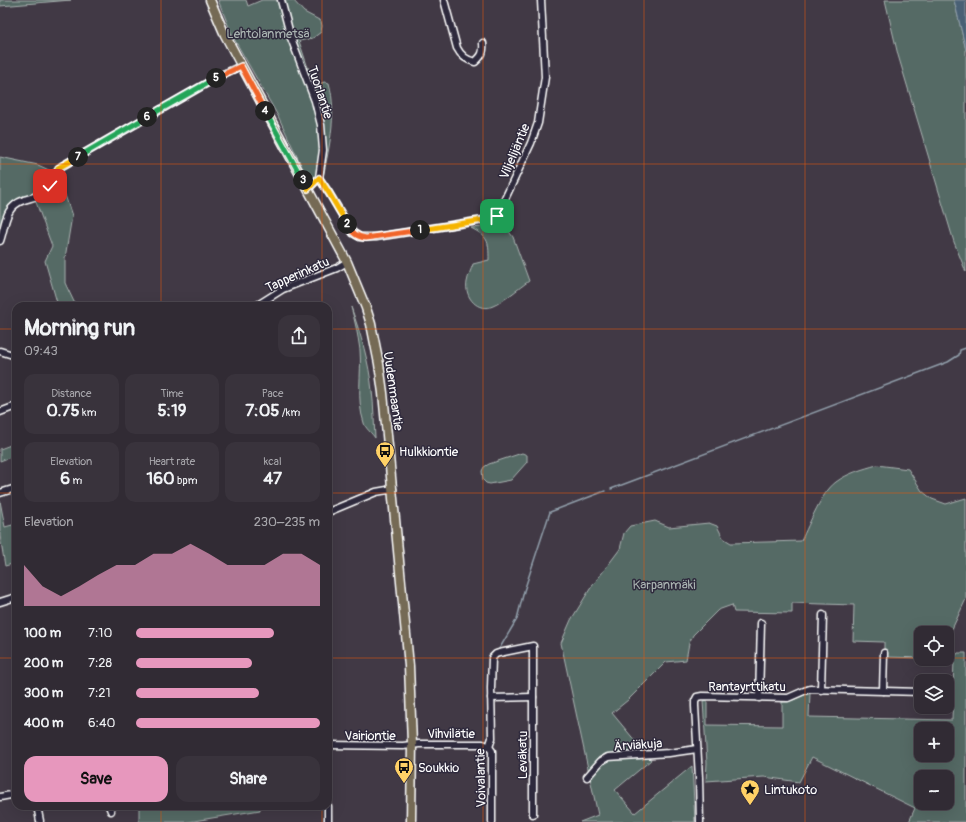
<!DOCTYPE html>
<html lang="en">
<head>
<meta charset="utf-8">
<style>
  :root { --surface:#312b34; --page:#39333c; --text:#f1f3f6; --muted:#a8a7ac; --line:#4c474f; --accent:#e797bd }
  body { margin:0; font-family:Pangolin,sans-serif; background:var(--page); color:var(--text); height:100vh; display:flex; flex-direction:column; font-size:15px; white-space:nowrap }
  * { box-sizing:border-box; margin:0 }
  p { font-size:13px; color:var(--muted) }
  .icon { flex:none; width:22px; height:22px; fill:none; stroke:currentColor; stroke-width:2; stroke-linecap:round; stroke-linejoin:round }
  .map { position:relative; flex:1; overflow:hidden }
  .sheet { position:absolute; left:12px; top:302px; width:320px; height:508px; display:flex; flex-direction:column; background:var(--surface); border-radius:12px; box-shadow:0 4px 16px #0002,0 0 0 1px var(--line) }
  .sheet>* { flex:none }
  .tools { position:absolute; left:914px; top:626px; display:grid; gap:8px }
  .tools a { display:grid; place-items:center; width:40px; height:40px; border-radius:8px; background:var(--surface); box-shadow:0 4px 16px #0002,0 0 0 1px var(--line); font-size:20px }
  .pin { position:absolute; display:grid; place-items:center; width:34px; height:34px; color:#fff; margin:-17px; border-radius:8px; box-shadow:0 2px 6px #0006 }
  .km { position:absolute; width:20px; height:20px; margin:-10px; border-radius:50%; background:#222; color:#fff; font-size:11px; line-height:20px; text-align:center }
  .round { display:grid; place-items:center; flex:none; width:42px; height:42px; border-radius:12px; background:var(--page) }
  .summary { display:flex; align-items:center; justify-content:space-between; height:68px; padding:0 12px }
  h1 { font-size:22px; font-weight:700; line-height:30px }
  .metrics { display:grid; grid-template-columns:repeat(3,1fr); gap:6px; height:68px; padding:4px 12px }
  .metrics div { display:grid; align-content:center; border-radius:10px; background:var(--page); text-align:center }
  .metrics b { font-size:17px; font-weight:700 }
  .metrics small { font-size:11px; font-weight:400 }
  .metrics p { font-size:11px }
  .chart { height:112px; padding:8px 12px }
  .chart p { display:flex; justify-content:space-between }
  .chart svg { width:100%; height:72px; margin-top:4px; fill:var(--accent); opacity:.7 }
  .button { display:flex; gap:8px; margin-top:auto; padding:8px 12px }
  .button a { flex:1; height:46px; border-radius:12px; background:var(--accent); color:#111; font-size:16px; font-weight:700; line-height:46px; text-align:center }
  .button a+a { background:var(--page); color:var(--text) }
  ul { padding:0 12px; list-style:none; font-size:13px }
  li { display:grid; grid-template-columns:64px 48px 1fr; align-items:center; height:30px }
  li i { height:10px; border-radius:5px; background:var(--accent) }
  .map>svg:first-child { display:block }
  .green { fill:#546a65; stroke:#aab4b2; fill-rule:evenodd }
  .water { fill:#4a6175; stroke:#92a0ac }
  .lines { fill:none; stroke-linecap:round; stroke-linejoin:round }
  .stream { stroke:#92a0ac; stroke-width:1.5 }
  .minor-casing { stroke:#fff; stroke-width:9 }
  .major-casing { stroke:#fff; stroke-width:11 }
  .minor { stroke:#2f2a3d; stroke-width:6 }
  .major { stroke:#756a55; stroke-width:8 }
  .split-1-casing { stroke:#fff; stroke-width:8 }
  .split-2-casing { stroke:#fff; stroke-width:8 }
  .split-3-casing { stroke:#fff; stroke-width:8 }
  .split-4-casing { stroke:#fff; stroke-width:8 }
  .split-5-casing { stroke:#fff; stroke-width:8 }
  .split-6-casing { stroke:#fff; stroke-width:8 }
  .split-7-casing { stroke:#fff; stroke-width:8 }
  .split-8-casing { stroke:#fff; stroke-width:8 }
  .split-1 { stroke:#f5b400; stroke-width:5 }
  .split-2 { stroke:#f0652b; stroke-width:5 }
  .split-3 { stroke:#f5b400; stroke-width:5 }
  .split-4 { stroke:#22a559; stroke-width:5 }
  .split-5 { stroke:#f0652b; stroke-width:5 }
  .split-6 { stroke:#22a559; stroke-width:5 }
  .split-7 { stroke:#22a559; stroke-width:5 }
  .split-8 { stroke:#f5b400; stroke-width:5 }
  .grid { fill:none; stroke:#e8590c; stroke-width:1; stroke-opacity:0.55 }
  .labels { text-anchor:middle; stroke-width:3; stroke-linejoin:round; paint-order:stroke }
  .park-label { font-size:13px; fill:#aab4b2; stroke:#2f2a3d }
  .street-label { font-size:13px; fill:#fff; stroke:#2f2a3d }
  .poi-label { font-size:13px; fill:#fff; stroke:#2f2a3d; text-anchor:start }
</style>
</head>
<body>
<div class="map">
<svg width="966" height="822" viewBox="0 0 966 822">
  <rect width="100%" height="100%" fill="#413945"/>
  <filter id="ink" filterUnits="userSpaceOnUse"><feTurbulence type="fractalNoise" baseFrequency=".025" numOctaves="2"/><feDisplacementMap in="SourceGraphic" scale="8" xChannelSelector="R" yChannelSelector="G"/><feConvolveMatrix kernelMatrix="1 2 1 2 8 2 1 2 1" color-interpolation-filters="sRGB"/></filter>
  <g filter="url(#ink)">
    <g class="green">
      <polygon points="0,0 71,0 0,6"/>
      <path d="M218,0H246L248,6L262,0H293L304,12L321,21L322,26L321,32L313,38L299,41L307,65L315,82L319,83L325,82L329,83C338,116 328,151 322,183L319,179L311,186L278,116L233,37Z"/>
      <polygon points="885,0 954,0 966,50 966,272 954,242 898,55"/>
      <path d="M0,157L38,165L51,171L61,183L72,216L65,258V283L76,306H58L45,261L52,246L33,194C8,204 9,203 0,228Z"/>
      <path d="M496,226H505L513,237L529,281C519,288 503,302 493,306C478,313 464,297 467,282C468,276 471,270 473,264L489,260C489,240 488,237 471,228Z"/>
      <path d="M351,307C361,335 369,362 372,391C374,406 374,422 375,438C372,433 365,428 364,423C356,399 362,374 360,350C358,335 355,321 351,307Z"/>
      <polygon points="16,443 16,455 0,461 0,449"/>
      <polygon points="522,453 527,455 527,462 511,480 490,484 486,483 483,480 482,471 484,467 489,464"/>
      <path d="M877,465L908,469L922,491L932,499L946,504L966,498V599L952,629L950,640L954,658L958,653H966V822H909L915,808L812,757L799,782L764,777L706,781L707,763L703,701L707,700V725L782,726V702C793,702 800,696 810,693L809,717L952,720L954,659H947V633H921V658L887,657V651H884V642L853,641L854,605L792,603V613L734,612L732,605L718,610L693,635L689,643L686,660L666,662L628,700L612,713L651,760L615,790L635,813L692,766L695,822H580L598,815L561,643L571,620L590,589L620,549L624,533L630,526L655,521L669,527L709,523L717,526L723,538L731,543L801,541C810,523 821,493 836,482C848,473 863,469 877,465ZM921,729H947V755H921ZM921,777H947V803H921Z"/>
      <polygon points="0,501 5,527 16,524 16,563 5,566 0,536"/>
      <polygon points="139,806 260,806 260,810 188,822 139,822"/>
    </g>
    <polygon class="water" points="954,0 966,0 966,50"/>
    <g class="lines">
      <g class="stream">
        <polyline points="611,489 948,362 959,355 960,350 966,348"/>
        <polyline points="498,651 517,619 524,591 550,512 605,491"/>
      </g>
      <g class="minor-casing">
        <g id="minor">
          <polyline points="281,0 291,38 315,101 321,125 323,150 319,178 308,189"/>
          <path d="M444,0L457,48C461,56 466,60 475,62C482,56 484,52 483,43"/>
          <polyline points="319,178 329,193 353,233 360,237 376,237 490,219 497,216 531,143 538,123 545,77 541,0"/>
          <path d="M0,241C6,224 4,207 24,200C31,198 39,196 45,192C53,185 54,173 62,166L223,74L241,66"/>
          <polyline points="256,306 283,289 337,268 347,262"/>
          <polyline points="0,351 16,356"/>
          <polyline points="0,412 16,406"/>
          <polyline points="0,493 16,488"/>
          <polyline points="328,512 376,492 393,489"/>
          <polyline points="0,602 16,597"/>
          <polyline points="821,690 823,615"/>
          <polyline points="883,691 884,653"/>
          <polyline points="491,698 533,697"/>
          <polyline points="759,698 761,623"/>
          <polyline points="328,745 403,746 419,744 483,744 489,747"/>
          <polyline points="489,747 492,738 491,688 492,658 496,654 499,653 533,646 533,814"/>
          <polyline points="489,747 492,751 492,822"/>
          <polyline points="587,777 601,761 608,757 669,753 697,749"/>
          <polyline points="0,797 16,794"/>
          <polyline points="37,806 40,821"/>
          <polyline points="109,806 111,811"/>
          <polyline points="328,806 328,822"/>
          <polyline points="700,822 699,778 695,706 695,701 697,697 702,696 788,698 804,691 810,689 921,692"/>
        </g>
      </g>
      <g class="major-casing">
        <polyline id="major" points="210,0 225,35 347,262 366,308 371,324 379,364 383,393 409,666 412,744 411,822"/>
      </g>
      <use href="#minor" class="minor"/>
      <use href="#major" class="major"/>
    </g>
  </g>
  <g class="lines" filter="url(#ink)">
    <g class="split-1-casing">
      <polyline id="split-1" points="420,230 490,219 497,216"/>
    </g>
    <g class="split-2-casing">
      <path id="split-2" d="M347,224C352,233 357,237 366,238L420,230"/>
    </g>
    <g class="split-3-casing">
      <polyline id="split-3" points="303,180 308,189 319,178 329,193 347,224"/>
    </g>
    <g class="split-4-casing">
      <polyline id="split-4" points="265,111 303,180"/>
    </g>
    <g class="split-5-casing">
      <polyline id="split-5" points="216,78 241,66 265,111"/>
    </g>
    <g class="split-6-casing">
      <polyline id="split-6" points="147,117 216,78"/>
    </g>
    <g class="split-7-casing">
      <polyline id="split-7" points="78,157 147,117"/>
    </g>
    <g class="split-8-casing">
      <polyline id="split-8" points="50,186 58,168 78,157"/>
    </g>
    <use href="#split-1" class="split-1"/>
    <use href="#split-2" class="split-2"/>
    <use href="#split-3" class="split-3"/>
    <use href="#split-4" class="split-4"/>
    <use href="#split-5" class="split-5"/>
    <use href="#split-6" class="split-6"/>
    <use href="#split-7" class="split-7"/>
    <use href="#split-8" class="split-8"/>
  </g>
  <path class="grid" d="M161,0V306M322,0V306M483,0V822M644,0V822M805,0V822M0,164H966M0,329H16M328,329H966M0,493H16M328,493H966M0,658H16M328,658H921M947,658H966M161,806V822M322,806V822"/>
  <defs>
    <g id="bus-pin" transform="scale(1)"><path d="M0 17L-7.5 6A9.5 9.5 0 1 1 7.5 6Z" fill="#ffd166" stroke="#2f2a3d"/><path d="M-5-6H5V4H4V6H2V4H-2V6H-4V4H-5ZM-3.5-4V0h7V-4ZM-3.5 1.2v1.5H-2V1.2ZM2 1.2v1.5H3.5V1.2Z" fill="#111"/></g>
    <g id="sight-pin" transform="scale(1)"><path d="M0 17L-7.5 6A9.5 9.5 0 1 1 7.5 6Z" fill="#ffd166" stroke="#2f2a3d"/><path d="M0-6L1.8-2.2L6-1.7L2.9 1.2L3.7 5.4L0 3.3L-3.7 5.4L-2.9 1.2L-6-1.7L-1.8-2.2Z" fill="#111"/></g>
  </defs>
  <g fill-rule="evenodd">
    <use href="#bus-pin" x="385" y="451"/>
    <use href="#bus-pin" x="404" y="767"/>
    <use href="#sight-pin" x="750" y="789"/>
  </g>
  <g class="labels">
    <g class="park-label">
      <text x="268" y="38">Lehtolanmetsä</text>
      <text x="664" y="589">Karpanmäki</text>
    </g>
    <g class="street-label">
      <text transform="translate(321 92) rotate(72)" y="5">Tuorlantie</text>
      <text transform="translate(514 151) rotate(-67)" y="5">Viljelijäntie</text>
      <text transform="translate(297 274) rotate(-24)" y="5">Tapperinkatu</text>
      <text transform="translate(394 391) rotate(82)" y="5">Uudenmaantie</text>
      <text x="747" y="691">Rantayrttikatu</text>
      <text x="451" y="738">Vihvilätie</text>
      <text x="370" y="740">Vairiontie</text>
      <text transform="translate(638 744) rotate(-4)" y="5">Ärviäkuja</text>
      <text transform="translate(522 755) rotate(-90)" y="5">Leväkatu</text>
      <text transform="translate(480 778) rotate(-91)" y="5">Voivalantie</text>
    </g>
    <g class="poi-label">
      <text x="399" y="456">Hulkkiontie</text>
      <text x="418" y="772">Soukkio</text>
      <text x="764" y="794">Lintukoto</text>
    </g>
  </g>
</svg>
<div class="tools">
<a><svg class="icon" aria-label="locate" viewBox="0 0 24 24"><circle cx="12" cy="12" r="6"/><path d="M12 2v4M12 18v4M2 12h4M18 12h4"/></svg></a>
<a><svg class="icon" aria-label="layers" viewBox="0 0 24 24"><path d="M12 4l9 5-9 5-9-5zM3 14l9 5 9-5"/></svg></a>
<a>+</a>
<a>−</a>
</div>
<div class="pin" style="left:497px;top:216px;background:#1e9e55"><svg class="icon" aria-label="arrive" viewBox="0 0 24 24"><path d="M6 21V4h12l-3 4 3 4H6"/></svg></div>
<div class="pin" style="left:50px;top:186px;background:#d93025"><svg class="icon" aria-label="check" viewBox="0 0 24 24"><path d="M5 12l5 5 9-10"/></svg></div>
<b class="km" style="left:420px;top:230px">1</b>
<b class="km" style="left:347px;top:224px">2</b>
<b class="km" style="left:303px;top:180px">3</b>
<b class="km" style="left:265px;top:111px">4</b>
<b class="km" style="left:216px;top:78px">5</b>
<b class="km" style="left:147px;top:117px">6</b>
<b class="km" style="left:78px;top:157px">7</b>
<section class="sheet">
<div class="summary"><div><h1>Morning run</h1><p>09:43</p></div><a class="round"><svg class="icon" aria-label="share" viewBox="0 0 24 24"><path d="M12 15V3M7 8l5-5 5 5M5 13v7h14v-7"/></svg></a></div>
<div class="metrics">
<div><p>Distance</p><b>0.75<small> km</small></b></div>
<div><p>Time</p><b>5:19</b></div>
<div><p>Pace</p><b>7:05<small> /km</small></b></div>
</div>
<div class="metrics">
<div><p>Elevation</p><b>6<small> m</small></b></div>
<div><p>Heart rate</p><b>160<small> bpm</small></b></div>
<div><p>kcal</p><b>47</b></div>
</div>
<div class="chart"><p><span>Elevation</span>230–235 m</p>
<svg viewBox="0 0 160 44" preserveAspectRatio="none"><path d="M0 44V19L10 32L20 38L30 32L40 25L50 19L60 19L70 12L80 12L90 6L100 12L110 19L120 19L130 19L140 12L150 12L160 19V44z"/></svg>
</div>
<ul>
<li><b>100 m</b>7:10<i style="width:75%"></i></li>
<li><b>200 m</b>7:28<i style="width:63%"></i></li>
<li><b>300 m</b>7:21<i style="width:67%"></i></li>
<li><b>400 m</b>6:40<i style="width:100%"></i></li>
</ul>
<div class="button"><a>Save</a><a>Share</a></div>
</section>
</div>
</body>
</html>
